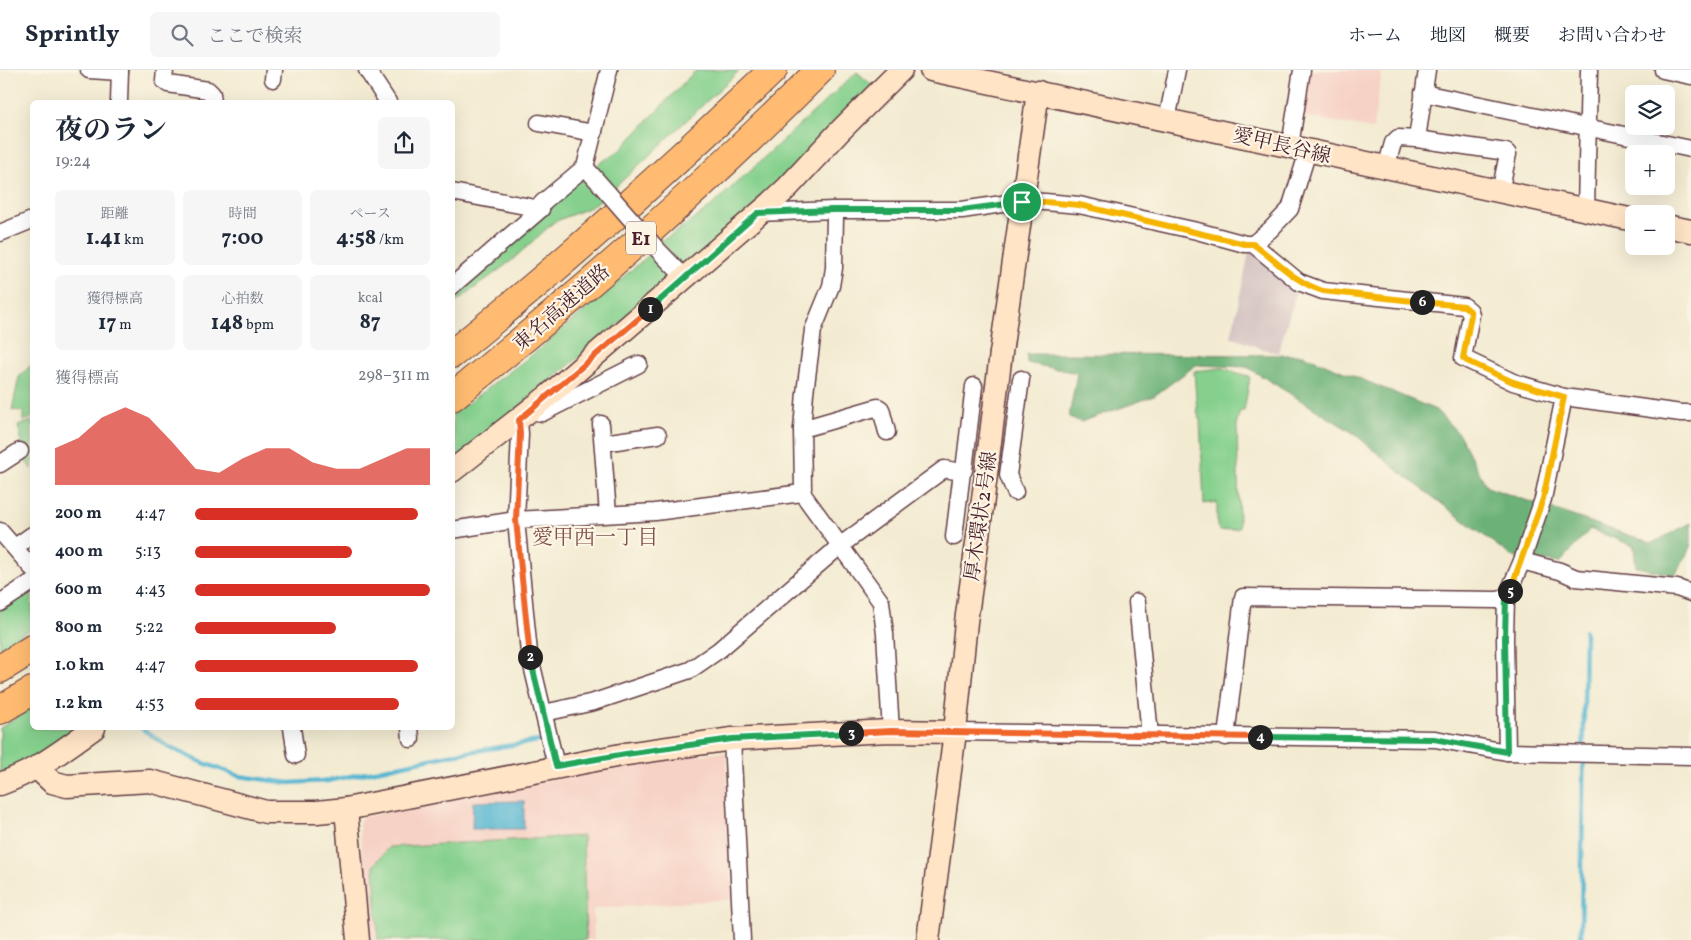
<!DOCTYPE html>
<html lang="ja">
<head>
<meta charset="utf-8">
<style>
  :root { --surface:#fff; --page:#f6f6f7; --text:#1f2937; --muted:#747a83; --line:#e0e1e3; --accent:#d93025 }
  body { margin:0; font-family:Vollkorn,"Noto Serif JP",serif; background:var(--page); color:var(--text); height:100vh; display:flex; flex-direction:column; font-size:19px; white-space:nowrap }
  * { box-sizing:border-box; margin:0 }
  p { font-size:16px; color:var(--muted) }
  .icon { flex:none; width:28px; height:28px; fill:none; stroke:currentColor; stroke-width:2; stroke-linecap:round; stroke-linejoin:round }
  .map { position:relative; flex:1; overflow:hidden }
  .sheet { position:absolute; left:30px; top:30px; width:425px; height:630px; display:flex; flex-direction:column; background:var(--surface); border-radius:8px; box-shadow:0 5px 20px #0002 }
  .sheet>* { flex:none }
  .buttons { position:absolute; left:1625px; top:15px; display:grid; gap:10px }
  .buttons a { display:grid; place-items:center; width:50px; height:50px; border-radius:8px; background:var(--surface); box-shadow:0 5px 20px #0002; font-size:25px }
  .pin { position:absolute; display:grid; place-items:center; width:42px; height:42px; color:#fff; margin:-21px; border:2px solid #fff; border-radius:50%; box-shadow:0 1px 5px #0007 }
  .km { position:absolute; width:25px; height:25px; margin:-12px; border-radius:50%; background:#222; color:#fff; font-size:14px; line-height:25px; text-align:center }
  .round { display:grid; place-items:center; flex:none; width:52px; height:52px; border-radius:8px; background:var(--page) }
  .overview { display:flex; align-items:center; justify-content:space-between; height:85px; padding:0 25px }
  h1 { font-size:28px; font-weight:700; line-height:38px }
  .stats { display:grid; grid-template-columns:repeat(3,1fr); gap:8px; height:85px; padding:5px 25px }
  .stats div { display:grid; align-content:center; border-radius:8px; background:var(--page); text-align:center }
  .stats b { font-size:21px; font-weight:700 }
  .stats small { font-size:14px; font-weight:400 }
  .stats p { font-size:14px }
  .chart { height:140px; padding:10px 25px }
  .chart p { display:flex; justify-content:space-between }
  .chart svg { width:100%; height:90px; margin-top:5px; fill:var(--accent); opacity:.7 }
  ul { padding:0 25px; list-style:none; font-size:16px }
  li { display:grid; grid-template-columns:80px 60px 1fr; align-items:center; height:38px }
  li i { height:12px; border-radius:6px; background:var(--accent) }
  header { display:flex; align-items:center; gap:30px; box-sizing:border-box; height:70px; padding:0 25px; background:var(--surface); border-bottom:1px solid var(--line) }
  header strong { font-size:24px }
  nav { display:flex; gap:28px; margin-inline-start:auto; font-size:18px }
  .search { width:350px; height:45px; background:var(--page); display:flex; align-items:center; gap:12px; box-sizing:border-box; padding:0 18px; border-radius:8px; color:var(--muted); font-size:19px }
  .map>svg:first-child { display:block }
  .built { fill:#f6d1c5 }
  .industrial { fill:#d1bfbf }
  .green { fill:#85d08d; stroke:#68785c }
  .forest { fill:#6cb278; stroke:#5b6852 }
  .water { fill:#52b5d1; stroke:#4e6a7e }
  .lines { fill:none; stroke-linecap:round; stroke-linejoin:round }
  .stream { stroke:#52b5d1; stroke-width:4.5 }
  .street-casing { stroke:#633e44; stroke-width:19 }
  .secondary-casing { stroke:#633e44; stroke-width:25 }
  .highway-casing { stroke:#633e44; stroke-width:30 }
  .street { stroke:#fff; stroke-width:16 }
  .secondary { stroke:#ffe4c6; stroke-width:22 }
  .highway { stroke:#ffbb71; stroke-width:28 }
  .street-bridge-casing { stroke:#633e44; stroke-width:19; stroke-linecap:butt }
  .secondary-bridge-casing { stroke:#633e44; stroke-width:25; stroke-linecap:butt }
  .street-bridge { stroke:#fff; stroke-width:16 }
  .secondary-bridge { stroke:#ffe4c6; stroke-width:22 }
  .split-1-casing { stroke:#fff; stroke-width:10 }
  .split-2-casing { stroke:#fff; stroke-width:10 }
  .split-3-casing { stroke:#fff; stroke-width:10 }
  .split-4-casing { stroke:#fff; stroke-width:10 }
  .split-5-casing { stroke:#fff; stroke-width:10 }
  .split-6-casing { stroke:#fff; stroke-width:10 }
  .split-7-casing { stroke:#fff; stroke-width:10 }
  .split-1 { stroke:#22a559; stroke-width:6 }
  .split-2 { stroke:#f0652b; stroke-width:6 }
  .split-3 { stroke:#22a559; stroke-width:6 }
  .split-4 { stroke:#f0652b; stroke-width:6 }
  .split-5 { stroke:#22a559; stroke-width:6 }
  .split-6 { stroke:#f5b400; stroke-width:6 }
  .split-7 { stroke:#f5b400; stroke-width:6 }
  .labels { text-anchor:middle; stroke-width:4.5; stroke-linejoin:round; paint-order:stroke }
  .shield { fill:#fcf5e5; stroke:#7f5f63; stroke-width:1 }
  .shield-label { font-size:19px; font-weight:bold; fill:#4a1f2b }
  .street-label { font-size:20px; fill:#4a1f2b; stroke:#fcf5e5 }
  .neighbourhood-label { font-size:21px; fill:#7f5349; stroke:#fcf5e5 }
</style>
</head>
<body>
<header>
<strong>Sprintly</strong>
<div class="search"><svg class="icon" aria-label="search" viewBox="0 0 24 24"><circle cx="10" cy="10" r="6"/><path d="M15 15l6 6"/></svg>ここで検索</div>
<nav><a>ホーム</a><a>地図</a><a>概要</a><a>お問い合わせ</a></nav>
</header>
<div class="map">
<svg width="1691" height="870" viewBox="0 0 1691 870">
  <rect width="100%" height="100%" fill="#fcf5e5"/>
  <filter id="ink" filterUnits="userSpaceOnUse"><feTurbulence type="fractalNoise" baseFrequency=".02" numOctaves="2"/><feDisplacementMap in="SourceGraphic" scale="10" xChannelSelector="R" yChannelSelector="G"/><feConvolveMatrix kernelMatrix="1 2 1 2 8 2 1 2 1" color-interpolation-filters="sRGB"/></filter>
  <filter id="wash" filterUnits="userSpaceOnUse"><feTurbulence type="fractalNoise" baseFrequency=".0096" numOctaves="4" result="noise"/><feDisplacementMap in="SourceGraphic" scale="20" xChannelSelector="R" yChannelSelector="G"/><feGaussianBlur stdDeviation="1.12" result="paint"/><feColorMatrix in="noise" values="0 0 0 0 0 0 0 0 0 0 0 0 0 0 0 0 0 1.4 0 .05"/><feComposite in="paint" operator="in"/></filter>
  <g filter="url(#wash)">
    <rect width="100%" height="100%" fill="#f3ebd1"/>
    <g class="built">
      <polygon points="1309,0 1382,0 1373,59 1302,46"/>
      <polygon points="726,682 732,829 593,839 594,870 371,870 359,753 363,747 629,694"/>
    </g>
    <polygon class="industrial" points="1250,178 1299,213 1278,283 1260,278 1231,267"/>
    <g class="green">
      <polygon points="697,0 740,0 606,126 588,138 554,152 511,191 453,234 453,222 586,102 619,81 691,5"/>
      <polygon points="857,2 873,16 775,119 676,206 453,392 453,344 532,285 655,180 672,185 661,170 667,168 707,140"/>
      <polygon points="32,294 32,348 23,351 23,341 12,340 19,307"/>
      <polygon points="1222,298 1250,307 1244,341 1240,341 1237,350 1239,458 1220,461 1217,456 1217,432 1204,434 1200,350 1197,341 1194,301"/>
      <polygon points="32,351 32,400 26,392 18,356"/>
      <polygon points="32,517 32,558 0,578 0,539"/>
      <polygon points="32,637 32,658 81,658 38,690 0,705 0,658"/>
      <polygon points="583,766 586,870 378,870 374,795 389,777"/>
    </g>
    <polygon class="forest" points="1027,284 1303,285 1436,340 1459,364 1487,417 1652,473 1691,453 1691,477 1675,505 1636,497 1634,476 1590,459 1560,493 1511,486 1397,400 1355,364 1247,297 1196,295 1154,326 1081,352 1069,347 1077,303 1027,293"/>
    <polygon class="water" points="524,731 524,759 472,759 473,732"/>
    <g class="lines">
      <g class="stream">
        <polyline points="141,658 169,677 201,692 239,706 289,713 328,711 450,685 545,670"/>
        <polyline points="1581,870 1585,561"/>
      </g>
    </g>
  </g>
  <g filter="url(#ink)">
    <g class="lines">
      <g class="street-casing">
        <g id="street">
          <polyline points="89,0 120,2"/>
          <polyline points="165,0 164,11 168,14 208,20 212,24 213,32"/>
          <polyline points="367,0 388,32"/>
          <polyline points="1427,0 1417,69 1506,82 1508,84 1500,122"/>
          <polyline points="1663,0 1691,6"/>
          <polyline points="273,9 274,0"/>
          <polyline points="1423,23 1691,79"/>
          <polyline points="119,32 120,0"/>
          <polyline points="1167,50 1177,0"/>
          <polyline points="539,53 594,63"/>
          <polyline points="1290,76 1302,0"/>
          <polyline points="585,97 608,123"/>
          <polyline points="1386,98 1393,73 1398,68 1417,69"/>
          <polyline points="452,122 541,139"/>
          <polyline points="833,140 962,140 1022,131 1045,132 1079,135 1197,161 1245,174 1253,174 1299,212 1323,221 1464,236 1470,241 1471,245 1463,288 1513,312 1564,327 1681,343 1691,343"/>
          <polyline points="1586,140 1589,0"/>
          <polyline points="758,143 833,140 835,146 834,198 831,216 813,260 805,323 802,359 803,418 802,423"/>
          <polyline points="0,163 32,150"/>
          <polyline points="1253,174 1270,160 1290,139 1308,81"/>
          <polyline points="656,178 685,208"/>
          <polyline points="452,216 541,139 542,133 585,97 609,0"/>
          <polyline points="530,341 542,343 639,294"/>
          <polyline points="519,350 520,364 516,450 529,583 556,696"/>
          <polyline points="601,354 608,444"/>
          <polyline points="802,359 878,337 881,339 887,362"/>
          <polyline points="603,373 658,365"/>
          <polyline points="0,394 20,381"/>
          <polyline points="1015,422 1008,405 1021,309"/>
          <polyline points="452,460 516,450 655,442 802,423 881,532 885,564 891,661"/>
          <polyline points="0,461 32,498"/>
          <polyline points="954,467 962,402"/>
          <polyline points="15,477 32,465"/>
          <polyline points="1522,491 1560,501 1576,508 1677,518 1691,523"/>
          <polyline points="1137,532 1150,665"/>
          <polyline points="0,533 32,512"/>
          <polyline points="544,643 594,632 690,600 719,580 841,475 944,399 962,402 964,400 974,316"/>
          <polyline points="292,658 296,685"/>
          <polyline points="410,658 411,669"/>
          <polyline points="955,662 1435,669 1507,682 1691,686"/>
          <polyline points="1226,667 1243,527 1497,530 1506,528"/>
          <polyline points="732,669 742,870"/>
          <polyline points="1507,682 1505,568 1506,528 1522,491 1543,429 1564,327"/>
        </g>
      </g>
      <g class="secondary-casing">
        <g id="secondary">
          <polyline points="931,0 1634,150"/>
          <polyline points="1666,156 1691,161"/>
          <polyline points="1001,283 1038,22"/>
          <polyline points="452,401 548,326 771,133 788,117 838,63 901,0"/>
          <polyline points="37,698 52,712 67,716 150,711 266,742 317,742 346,739 626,684 732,669 889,661 955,662"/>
          <path d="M0,714C37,701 63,680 94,658"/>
          <polyline points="346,739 358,870"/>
          <polyline points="928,870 955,662 966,552 982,437"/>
        </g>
      </g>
      <g class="highway-casing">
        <g id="highway">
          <path d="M452,284C564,194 670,99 773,0"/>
          <path d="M452,327C580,225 705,116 820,0"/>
          <polyline points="0,599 32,579"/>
          <polyline points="0,640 32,621"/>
        </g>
      </g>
      <use href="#street" class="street"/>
      <use href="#secondary" class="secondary"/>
      <use href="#highway" class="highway"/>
      <g class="street-bridge-casing">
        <polyline id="street-bridge" points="608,123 656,178"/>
      </g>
      <g class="secondary-bridge-casing">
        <polyline id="secondary-bridge" points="982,437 1001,283"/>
      </g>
      <use href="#street-bridge" class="street-bridge"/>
      <use href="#secondary-bridge" class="secondary-bridge"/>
    </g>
  </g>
  <g class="lines" filter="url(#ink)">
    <g class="split-1-casing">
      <polyline id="split-1" points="650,239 758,143 833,140 962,140 1022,132"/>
    </g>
    <g class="split-2-casing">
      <polyline id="split-2" points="530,587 516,450 520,364 519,350 650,239"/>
    </g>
    <g class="split-3-casing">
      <polyline id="split-3" points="530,587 556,696 626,684 732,669 851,663"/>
    </g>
    <g class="split-4-casing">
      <polyline id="split-4" points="851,663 891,661 1260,667"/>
    </g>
    <g class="split-5-casing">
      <polyline id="split-5" points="1260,667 1434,669 1507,682 1505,568 1506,528 1510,521"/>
    </g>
    <g class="split-6-casing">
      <polyline id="split-6" points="1422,232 1464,236 1470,241 1471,245 1463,288 1467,291 1513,312 1564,327 1543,429 1510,521"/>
    </g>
    <g class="split-7-casing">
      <path id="split-7" d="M1022,132H1045L1079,135L1245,174H1253C1277,191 1294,212 1323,221L1422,232"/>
    </g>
    <use href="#split-1" class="split-1"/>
    <use href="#split-2" class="split-2"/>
    <use href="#split-3" class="split-3"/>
    <use href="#split-4" class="split-4"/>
    <use href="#split-5" class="split-5"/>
    <use href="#split-6" class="split-6"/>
    <use href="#split-7" class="split-7"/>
  </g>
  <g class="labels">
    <rect class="shield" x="626" y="151.5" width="30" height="33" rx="4"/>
    <g class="shield-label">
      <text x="641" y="175">E1</text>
    </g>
    <g class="street-label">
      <text transform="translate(1282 75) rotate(13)" y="7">愛甲長谷線</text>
      <text transform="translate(561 237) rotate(-41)" y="7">東名高速道路</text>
      <text transform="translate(980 446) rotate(-82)" y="7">厚木環状2号線</text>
    </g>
    <g class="neighbourhood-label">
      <text x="595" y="474">愛甲西一丁目</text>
    </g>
  </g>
</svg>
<div class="buttons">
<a><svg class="icon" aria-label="layers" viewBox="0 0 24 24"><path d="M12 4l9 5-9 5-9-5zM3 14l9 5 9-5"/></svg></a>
<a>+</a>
<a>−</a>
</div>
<div class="pin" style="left:1022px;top:132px;background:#1e9e55"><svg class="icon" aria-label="arrive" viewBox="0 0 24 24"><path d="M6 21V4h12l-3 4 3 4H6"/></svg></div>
<b class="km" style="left:650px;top:239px">1</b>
<b class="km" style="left:530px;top:587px">2</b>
<b class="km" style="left:851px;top:663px">3</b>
<b class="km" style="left:1260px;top:667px">4</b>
<b class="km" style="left:1510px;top:521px">5</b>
<b class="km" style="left:1422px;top:232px">6</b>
<section class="sheet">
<div class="overview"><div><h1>夜のラン</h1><p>19:24</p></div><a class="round"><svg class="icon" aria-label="share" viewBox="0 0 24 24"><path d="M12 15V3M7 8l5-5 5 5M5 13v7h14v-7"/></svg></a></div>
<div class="stats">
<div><p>距離</p><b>1.41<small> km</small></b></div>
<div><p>時間</p><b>7:00</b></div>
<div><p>ペース</p><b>4:58<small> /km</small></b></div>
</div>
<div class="stats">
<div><p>獲得標高</p><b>17<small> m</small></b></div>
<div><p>心拍数</p><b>148<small> bpm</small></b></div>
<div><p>kcal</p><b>87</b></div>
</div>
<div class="chart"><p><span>獲得標高</span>298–311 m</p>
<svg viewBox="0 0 160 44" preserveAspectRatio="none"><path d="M0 44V26L10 21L20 11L30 6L40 11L50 23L60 36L70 38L80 31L90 26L100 26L110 33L120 36L130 36L140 31L150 26L160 26V44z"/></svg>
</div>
<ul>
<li><b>200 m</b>4:47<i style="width:95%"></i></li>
<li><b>400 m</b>5:13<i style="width:67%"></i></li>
<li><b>600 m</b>4:43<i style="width:100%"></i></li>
<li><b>800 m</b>5:22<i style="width:60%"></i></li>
<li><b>1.0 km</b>4:47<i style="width:95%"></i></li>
<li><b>1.2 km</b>4:53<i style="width:87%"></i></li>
</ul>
</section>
</div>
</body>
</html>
